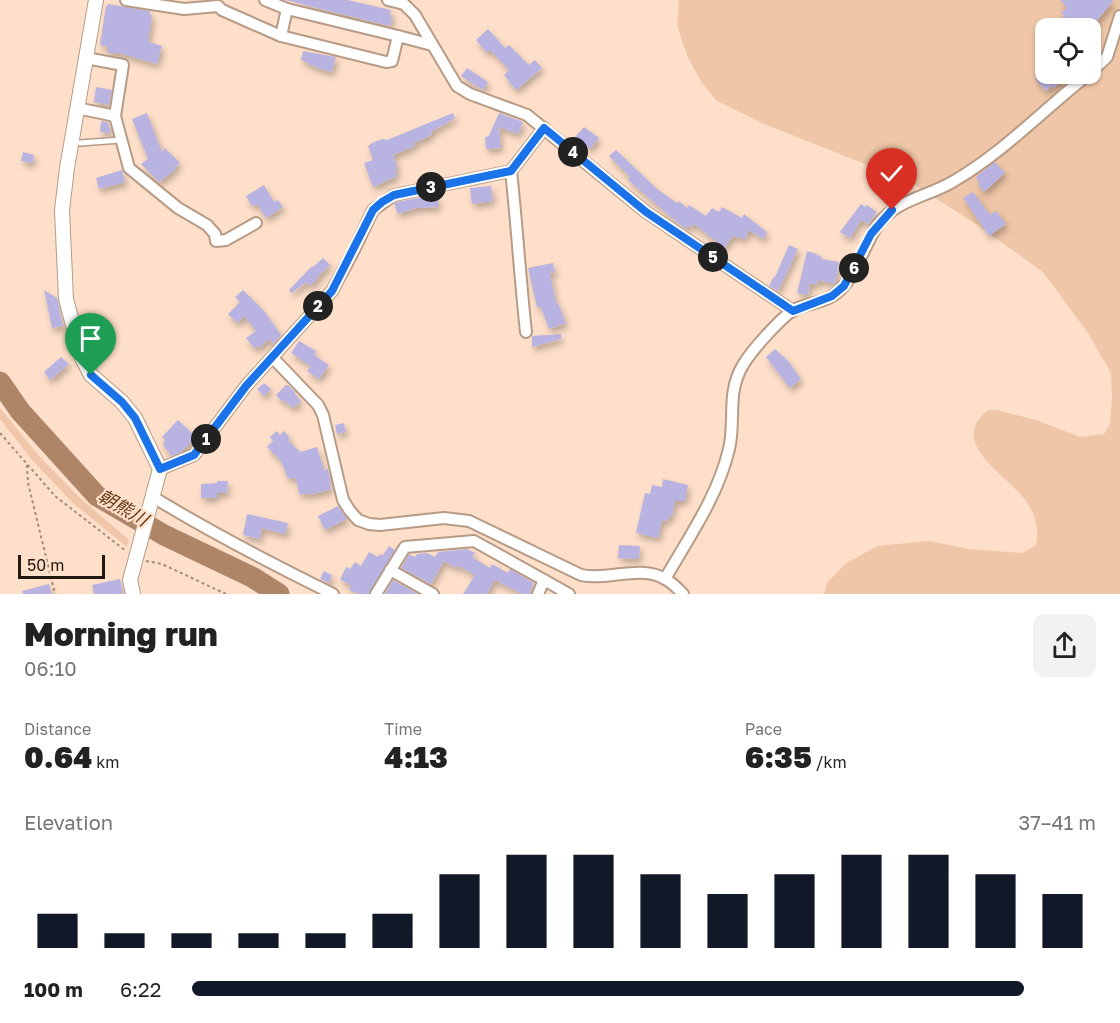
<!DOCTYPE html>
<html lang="en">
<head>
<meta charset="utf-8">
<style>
  :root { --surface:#fff; --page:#f2f2f2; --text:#222; --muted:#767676; --accent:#111827 }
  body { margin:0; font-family:"Golos Text","Noto Sans JP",sans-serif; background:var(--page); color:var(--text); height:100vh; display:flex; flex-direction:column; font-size:22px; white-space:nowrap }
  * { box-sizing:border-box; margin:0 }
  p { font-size:20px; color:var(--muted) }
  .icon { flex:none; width:33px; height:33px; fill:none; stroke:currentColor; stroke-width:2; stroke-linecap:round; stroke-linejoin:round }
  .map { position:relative; height:594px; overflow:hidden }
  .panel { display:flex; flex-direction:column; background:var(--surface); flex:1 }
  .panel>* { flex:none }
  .tools { position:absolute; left:1035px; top:18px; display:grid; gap:12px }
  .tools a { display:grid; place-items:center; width:66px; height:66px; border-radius:12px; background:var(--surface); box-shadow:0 2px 4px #0004; font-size:30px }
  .scale { position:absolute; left:18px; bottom:15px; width:87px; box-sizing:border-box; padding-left:6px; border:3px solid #231810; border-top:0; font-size:16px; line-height:21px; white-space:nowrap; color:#231810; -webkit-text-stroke:4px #fedfc9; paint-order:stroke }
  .pin { position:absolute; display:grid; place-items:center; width:51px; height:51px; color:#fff; margin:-62px -26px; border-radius:50% 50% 50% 0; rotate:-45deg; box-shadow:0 0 6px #0007 }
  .pin .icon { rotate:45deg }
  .km { position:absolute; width:30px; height:30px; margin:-15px; border-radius:50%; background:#222; color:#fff; font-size:16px; line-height:30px; text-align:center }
  .round { display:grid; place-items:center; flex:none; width:63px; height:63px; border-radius:12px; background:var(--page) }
  .headline { display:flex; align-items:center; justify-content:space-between; height:102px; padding:0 24px }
  h1 { font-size:33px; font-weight:800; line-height:45px }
  .stats { display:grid; grid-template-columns:repeat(3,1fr); gap:9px; height:102px; padding:6px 24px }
  .stats div { display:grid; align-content:center }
  .stats b { font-size:30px; font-weight:800 }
  .stats small { font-size:16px; font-weight:400 }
  .stats p { font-size:16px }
  .chart { height:168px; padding:12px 24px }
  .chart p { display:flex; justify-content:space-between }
  .chart svg { width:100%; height:108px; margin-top:6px; stroke:var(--accent); stroke-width:6 }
  ul { padding:0 24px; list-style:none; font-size:20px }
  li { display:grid; grid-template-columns:96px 72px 1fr; align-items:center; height:45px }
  li i { height:15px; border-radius:8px; background:var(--accent) }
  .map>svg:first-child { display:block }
  .green { fill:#efc6a7; fill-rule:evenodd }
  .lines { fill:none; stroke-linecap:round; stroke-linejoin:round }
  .river { stroke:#ae8567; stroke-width:21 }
  .building { fill:#b9b3e1; filter:url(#shadow) }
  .service-casing { stroke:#b79b86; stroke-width:8 }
  .minor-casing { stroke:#b79b86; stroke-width:14 }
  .tertiary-casing { stroke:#b79b86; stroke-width:16 }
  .path { stroke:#a28c7c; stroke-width:2; stroke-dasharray:3 3; stroke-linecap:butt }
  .service { stroke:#fff; stroke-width:5 }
  .minor { stroke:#fff; stroke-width:10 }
  .tertiary { stroke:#fff; stroke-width:14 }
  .route-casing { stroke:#fff; stroke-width:12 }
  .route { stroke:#1a73e8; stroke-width:8 }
  .labels { text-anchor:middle; stroke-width:4.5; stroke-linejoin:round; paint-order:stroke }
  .water-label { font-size:18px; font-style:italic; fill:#603713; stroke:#fedfc9 }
</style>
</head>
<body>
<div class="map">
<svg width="1120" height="594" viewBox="0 0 1120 594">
  <defs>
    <filter id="shadow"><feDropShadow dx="2.5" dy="4.5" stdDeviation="3" flood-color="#0004"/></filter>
  </defs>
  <rect width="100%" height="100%" fill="#fedfc9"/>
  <g class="green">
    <path d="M679,0H1120V594H824L827,583L845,564L877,546L929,541L968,549L1023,553L1036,545C1040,529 1035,514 1026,501C1008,475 946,444 988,410H997L1036,420L1080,437L1104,434L1110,424L1112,396L1111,373L1088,333L1043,272L973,222L910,182L762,123L717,101L702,83L688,58L677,25ZM1046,28H1090V74H1046Z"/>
    <polygon points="0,408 39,456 80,498 129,540 127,547 73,503 33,461 0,419"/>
  </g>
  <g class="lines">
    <polyline class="river" points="0,382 20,411 97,496 164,535 252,577 279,594"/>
  </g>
  <g class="building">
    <polygon points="285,0 348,0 391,10 390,15 392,16 390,26"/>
    <polygon points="1060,0 1114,0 1091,28 1061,28 1064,15 1061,13 1067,8"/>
    <polygon points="108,4 150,11 149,14 152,15 148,42 162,46 157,64 119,53 108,53 108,47 100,45 106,6 107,6"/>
    <polygon points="488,29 505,48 509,45 529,65 535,60 542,68 516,90 504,75 509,70 490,50 487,53 476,40"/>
    <polygon points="303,51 336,57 332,72 315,67 301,60"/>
    <polygon points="467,68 488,82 483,90 461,76"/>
    <polygon points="1041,74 1059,74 1064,79 1054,88 1052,86 1046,91 1035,79"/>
    <polygon points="96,87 112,90 109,105 94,102"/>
    <polygon points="147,113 162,152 165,148 180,163 175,167 176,169 159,182 141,164 148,159 132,119"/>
    <polygon points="453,113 455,118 431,132 432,135 414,143 415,146 393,155 397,165 397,170 395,171 397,176 373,187 364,163 373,160 368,146 372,143 382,139 387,140"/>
    <polygon points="499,113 523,122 518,134 499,127 501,148 486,149 485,137 489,136"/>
    <polygon points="101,121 108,122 111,133 100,132"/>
    <polygon points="584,127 599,138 590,149 575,137"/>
    <polygon points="616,150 657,189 677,203 679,201 687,208 689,205 706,216 712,208 719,212 722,207 742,218 744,214 767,232 763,239 749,230 745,239 733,236 724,248 694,224 691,228 688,225 685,229 628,180 630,177 609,156"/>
    <polygon points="23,152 34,155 33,163 21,161"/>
    <polygon points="995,162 1005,173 984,192 978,184 980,183 976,177"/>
    <polygon points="122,170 125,182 99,189 96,178"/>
    <polygon points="264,185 274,202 278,200 283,207 266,218 257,204 252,206 246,196"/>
    <polygon points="491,186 493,201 472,204 470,188"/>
    <polygon points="973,192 990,215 996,211 1006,224 989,236 963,198"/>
    <polygon points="428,196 438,197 438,207 416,208 398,214 394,204 397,202"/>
    <polygon points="861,204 865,207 867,205 877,212 868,224 861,220 850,238 840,232"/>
    <polygon points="789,245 798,249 778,291 769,286 774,276 775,277"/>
    <polygon points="807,251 817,254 816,255 821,256 821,259 839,262 835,284 818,280 816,285 810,283 808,295 797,293"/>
    <polygon points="323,258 330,265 318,276 319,277 310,286 307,282 291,293 289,290 312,266 313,267"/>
    <polygon points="553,263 555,272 550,273 556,303 558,303 566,323 549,329 541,307 537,307 528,268"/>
    <polygon points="44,290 57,298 63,326 52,328"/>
    <polygon points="243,290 264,311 281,335 274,344 269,339 259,348 258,346 254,348 246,338 256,331 244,316 237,323 228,314 240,302 235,297"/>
    <polygon points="561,334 561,339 532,347 532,336"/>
    <polygon points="299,341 316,351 314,355 329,365 319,379 307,371 311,366 291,353"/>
    <polygon points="775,349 789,362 801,379 790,388 766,357"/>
    <polygon points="61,357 69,364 50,380 44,372"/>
    <polygon points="264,383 271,389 264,396 257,389"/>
    <polygon points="286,385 288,385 295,392 294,393 301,401 293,408 284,400 282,402 276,395"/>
    <polygon points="178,420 196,437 181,452 172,456 165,448 163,443 165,440 162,437"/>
    <polygon points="344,423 346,432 337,434 335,425"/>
    <polygon points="277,431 280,435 284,431 290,438 288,440 300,452 317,447 324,470 328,469 331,483 329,484 332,489 309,495 308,493 300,495 295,477 288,479 281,461 267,447 273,441 270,437"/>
    <polygon points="663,479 688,485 685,501 675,501 672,516 670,515 668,521 662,520 658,538 636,533 645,493 650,494 652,485 662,487"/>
    <polygon points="217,481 228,481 227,493 217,493 217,498 201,498 201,484 217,483"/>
    <polygon points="338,506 347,519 325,530 318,516"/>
    <polygon points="247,514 288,523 286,532 284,534 262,528 260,539 243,535"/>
    <polygon points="619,545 640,546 639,559 618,558"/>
    <polygon points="389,546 395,550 369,594 359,594 349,590 351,585 340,580 346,567 350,569 355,562 361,566 369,552 378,557 380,554 383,555"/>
    <polygon points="467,549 475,553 472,557 490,568 492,564 508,573 510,569 534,583 529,594 522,594 495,580 487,594 463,594 475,575 457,565 456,568 444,561 431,584 401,568 409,554 415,557 417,554 427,553 435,557 438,552"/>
    <polygon points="324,571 332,575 329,583 320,579"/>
    <polygon points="120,579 123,592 120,594 94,594 92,585"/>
    <polygon points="393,580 418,594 385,594"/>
    <polygon points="49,584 52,594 23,594 22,591"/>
  </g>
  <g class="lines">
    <g class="service-casing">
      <polyline id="service" points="80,143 121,140"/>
    </g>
    <g class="minor-casing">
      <g id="minor">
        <polyline points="126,0 184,9 218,6 222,10 281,36 386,62 392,61 398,36 432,45"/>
        <polyline points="265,0 287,9 281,36"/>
        <polyline points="388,0 404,4 415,15 457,86 470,94 527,115 646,212 793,311"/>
        <polyline points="287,9 398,36"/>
        <polyline points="1090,73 1107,57 1120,16"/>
        <polyline points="77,108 115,116 123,65 86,58"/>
        <polyline points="115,116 129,168 178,208 207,225 215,234 216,241 226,240 256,223"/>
        <path d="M511,171C517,225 520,278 526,332"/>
        <path d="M273,358L318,405L323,415L343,500L350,511L358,520L369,524L380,525L444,518L469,521L581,575C608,581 641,564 665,579C672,582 678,589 683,594"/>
        <polyline points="160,469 194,455 246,386 332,291 354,250 373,210 394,195 511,171 544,128"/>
        <path d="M153,497C212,533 272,564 333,594"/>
        <polyline points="390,570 433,594"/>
        <path d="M665,579C689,537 718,496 729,449C736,420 726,393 743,365C751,351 779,320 792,311C804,303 822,304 834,295C863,274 863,231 893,210C911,197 935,193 954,181C1004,152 1044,109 1089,74"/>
        <polyline points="376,594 405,547 474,541 544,580"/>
        <polyline points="538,594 544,580 569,594"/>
      </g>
    </g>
    <g class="tertiary-casing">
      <polyline id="tertiary" points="96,0 67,168 62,210 66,299 82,358 91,375 122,402 135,418 160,469 130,580 133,594"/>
    </g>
    <g class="path">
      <polyline points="0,433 55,496 126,551"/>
      <polyline points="27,465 28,483 55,594"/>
      <polyline points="146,561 162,564 226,594"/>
    </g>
    <use href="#service" class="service"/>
    <use href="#minor" class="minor"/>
    <use href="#tertiary" class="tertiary"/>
  </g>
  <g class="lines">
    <g class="route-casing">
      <polyline id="route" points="91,375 122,402 135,418 160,469 194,455 246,386 332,291 373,210 382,202 394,195 511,171 544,128 646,212 793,311 832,296 844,286 871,234 892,210"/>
    </g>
    <use href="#route" class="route"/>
  </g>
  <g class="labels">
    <g class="water-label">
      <text transform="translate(123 508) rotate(30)" y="6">朝熊川</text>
    </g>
  </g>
</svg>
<div class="tools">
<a><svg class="icon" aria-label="locate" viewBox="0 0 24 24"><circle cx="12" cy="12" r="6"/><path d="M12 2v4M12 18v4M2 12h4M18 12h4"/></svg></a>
</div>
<div class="scale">50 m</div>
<div class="pin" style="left:91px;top:375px;background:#1e9e55"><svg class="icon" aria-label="arrive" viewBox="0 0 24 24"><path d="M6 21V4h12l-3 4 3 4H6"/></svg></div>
<div class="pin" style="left:892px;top:210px;background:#d93025"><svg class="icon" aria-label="check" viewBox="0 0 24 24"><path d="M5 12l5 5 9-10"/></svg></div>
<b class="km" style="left:206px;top:439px">1</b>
<b class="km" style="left:318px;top:306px">2</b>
<b class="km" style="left:431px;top:187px">3</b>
<b class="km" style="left:573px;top:152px">4</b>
<b class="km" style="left:713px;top:257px">5</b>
<b class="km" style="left:854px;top:268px">6</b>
</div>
<section class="panel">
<div class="headline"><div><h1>Morning run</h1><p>06:10</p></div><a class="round"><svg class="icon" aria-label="share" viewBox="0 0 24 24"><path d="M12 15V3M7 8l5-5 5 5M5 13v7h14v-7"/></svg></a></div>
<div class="stats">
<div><p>Distance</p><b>0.64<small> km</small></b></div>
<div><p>Time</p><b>4:13</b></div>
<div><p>Pace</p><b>6:35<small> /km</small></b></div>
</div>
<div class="chart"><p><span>Elevation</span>37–41 m</p>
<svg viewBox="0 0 160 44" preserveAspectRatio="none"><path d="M5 44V30M15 44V38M25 44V38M35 44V38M45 44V38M55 44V30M65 44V14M75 44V6M85 44V6M95 44V14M105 44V22M115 44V14M125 44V6M135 44V6M145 44V14M155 44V22"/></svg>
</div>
<ul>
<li><b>100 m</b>6:22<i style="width:92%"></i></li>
</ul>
</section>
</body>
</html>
